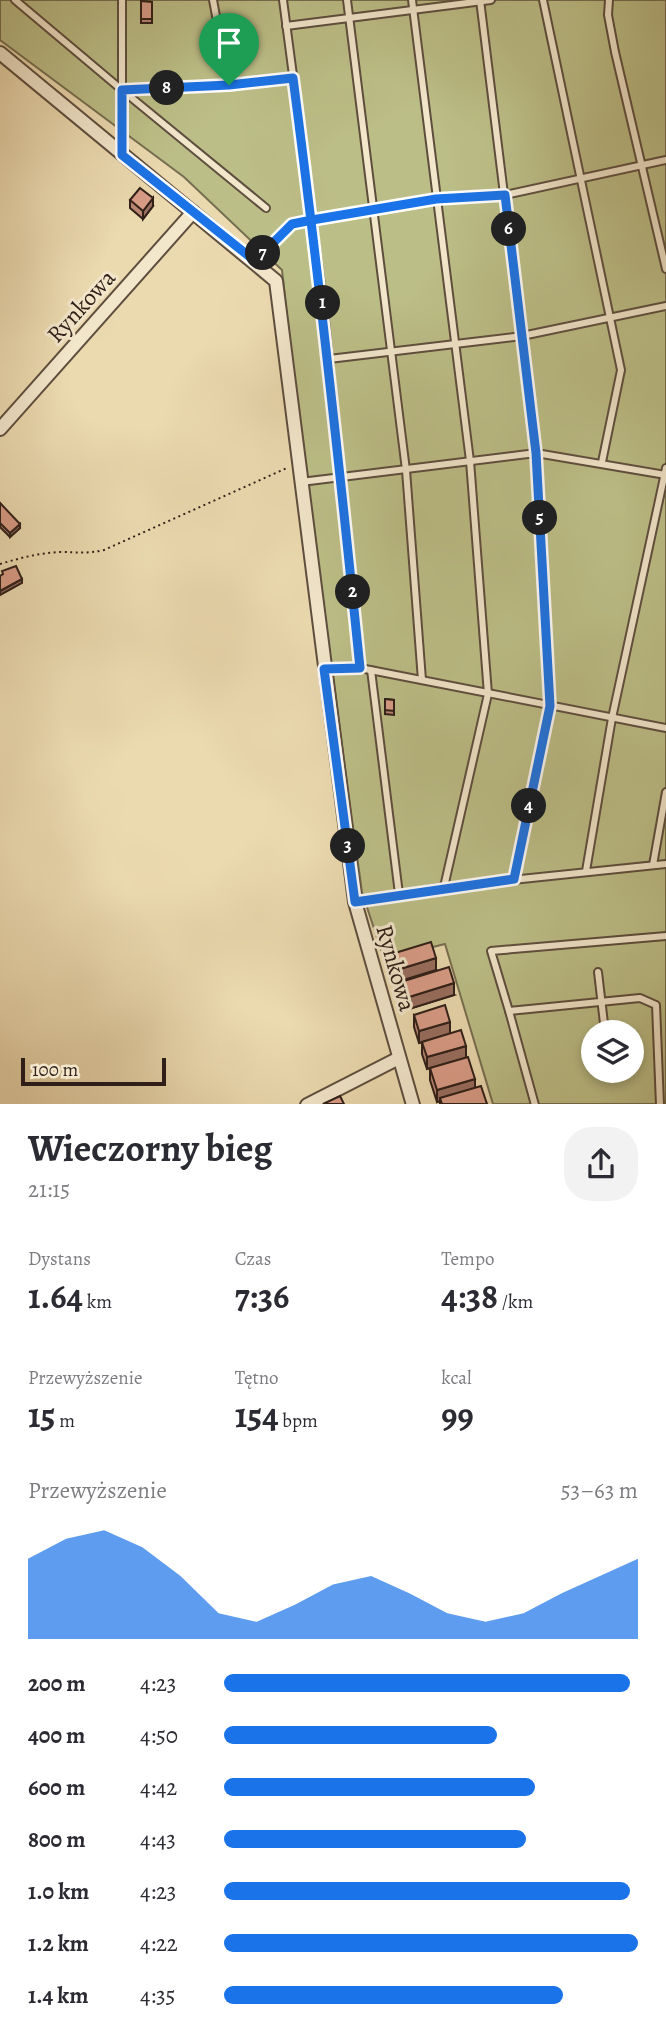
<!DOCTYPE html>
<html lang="pl">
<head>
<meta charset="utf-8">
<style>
  :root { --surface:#fff; --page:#f2f2f3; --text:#2b2b33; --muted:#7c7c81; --accent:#1a73e8 }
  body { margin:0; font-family:Alegreya,serif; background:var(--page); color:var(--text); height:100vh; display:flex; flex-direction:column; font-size:26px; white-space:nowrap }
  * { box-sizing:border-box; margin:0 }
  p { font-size:23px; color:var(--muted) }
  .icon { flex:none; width:38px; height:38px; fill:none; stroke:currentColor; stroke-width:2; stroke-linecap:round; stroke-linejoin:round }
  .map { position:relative; height:1104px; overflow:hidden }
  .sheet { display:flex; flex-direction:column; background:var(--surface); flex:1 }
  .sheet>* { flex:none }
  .fabs { position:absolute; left:581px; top:1020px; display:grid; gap:14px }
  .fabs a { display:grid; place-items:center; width:63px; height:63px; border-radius:50%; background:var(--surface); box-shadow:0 4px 10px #0003; font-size:35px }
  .scale { position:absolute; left:21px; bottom:18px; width:145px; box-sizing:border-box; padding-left:7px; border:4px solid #2f1f18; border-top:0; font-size:19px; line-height:24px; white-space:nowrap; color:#2f1f18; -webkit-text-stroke:5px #f2e6cb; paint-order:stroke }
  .pin { position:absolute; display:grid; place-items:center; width:60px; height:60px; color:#fff; margin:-72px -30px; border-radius:50% 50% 50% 0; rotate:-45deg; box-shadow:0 0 7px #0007 }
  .pin .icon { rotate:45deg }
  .km { position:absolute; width:35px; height:35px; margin:-18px; border-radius:50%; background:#222; color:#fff; font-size:19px; line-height:35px; text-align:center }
  .round { display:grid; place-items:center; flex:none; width:74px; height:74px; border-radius:28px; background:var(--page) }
  .head { display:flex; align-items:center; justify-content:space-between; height:119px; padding:0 28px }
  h1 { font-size:38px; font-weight:700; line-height:52px }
  .metrics { display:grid; grid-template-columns:repeat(3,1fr); gap:10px; height:119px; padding:7px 28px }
  .metrics div { display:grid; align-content:center }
  .metrics b { font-size:35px; font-weight:700 }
  .metrics small { font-size:19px; font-weight:400 }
  .metrics p { font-size:19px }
  .chart { height:196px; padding:14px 28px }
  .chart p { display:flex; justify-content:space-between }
  .chart svg { width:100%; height:126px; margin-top:7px; fill:var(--accent); opacity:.7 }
  ul { padding:0 28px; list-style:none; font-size:23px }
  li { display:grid; grid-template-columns:112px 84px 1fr; align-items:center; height:52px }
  li i { height:18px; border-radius:9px; background:var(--accent) }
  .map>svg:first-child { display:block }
  .green { fill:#bcbe87; stroke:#766e50; stroke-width:2; fill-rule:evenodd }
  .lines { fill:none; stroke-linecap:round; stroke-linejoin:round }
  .service-casing { stroke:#5e4e3e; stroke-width:10 }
  .minor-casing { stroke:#5e4e3e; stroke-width:16 }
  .path { stroke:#2f1f18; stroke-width:2; stroke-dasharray:2 3.5; stroke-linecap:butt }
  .service { stroke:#f2e6cb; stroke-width:6 }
  .minor { stroke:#f2e6cb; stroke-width:12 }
  .wall { fill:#bb8674; stroke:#2f1f18; stroke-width:2 }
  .shaded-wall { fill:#986d5e; stroke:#2f1f18; stroke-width:2 }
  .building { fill:#d99c87; stroke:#2f1f18; stroke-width:2 }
  .route-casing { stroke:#fff; stroke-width:14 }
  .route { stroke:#1a73e8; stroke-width:9 }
  .labels { text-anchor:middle; stroke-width:6; stroke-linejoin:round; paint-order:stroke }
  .street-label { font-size:24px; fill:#2f1f18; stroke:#f2e6cb }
</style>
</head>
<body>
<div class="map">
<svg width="666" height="1105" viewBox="0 0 666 1105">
  <rect width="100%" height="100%" fill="#ebd9af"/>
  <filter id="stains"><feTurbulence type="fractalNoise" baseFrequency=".00286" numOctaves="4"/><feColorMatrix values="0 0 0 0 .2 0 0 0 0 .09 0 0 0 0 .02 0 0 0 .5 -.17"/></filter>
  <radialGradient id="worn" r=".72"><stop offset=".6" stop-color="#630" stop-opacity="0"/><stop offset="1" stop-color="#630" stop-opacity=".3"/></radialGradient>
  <path class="green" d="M0,0H666V1104H493L445,944L384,959L362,892L356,849L297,410L282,270L184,177L0,40ZM593,1032H632V1071H593Z"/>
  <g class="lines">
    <g class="service-casing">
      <g id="service">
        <polyline points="15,0 122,90"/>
        <polyline points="213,0 229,85 293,78"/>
        <polyline points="283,0 323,301 360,668"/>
        <polyline points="347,0 406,470 422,680"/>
        <polyline points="412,0 470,461 488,694 444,887"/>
        <polyline points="480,0 536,453 550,706 514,879"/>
        <polyline points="543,0 621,370 602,462"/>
        <polyline points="609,0 608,15 615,52 666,269"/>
        <polyline points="286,26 491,0"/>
        <polyline points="229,85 122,90 266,208"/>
        <polyline points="122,152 122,0"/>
        <polyline points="255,261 292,224 436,199 505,195 666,160"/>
        <polyline points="329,359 522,336 666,306"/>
        <polyline points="301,482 536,453 666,475"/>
        <polyline points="326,669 360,668 666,728"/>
        <polyline points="371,670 399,894"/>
        <polyline points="653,865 666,792"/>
        <polyline points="586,871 612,718 666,468"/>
        <polyline points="355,902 444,887 666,864"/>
        <polyline points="598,972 605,1032"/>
        <polyline points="509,1011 535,1105"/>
        <polyline points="660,1105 656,1005 640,998 509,1011 491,951 666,936"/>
      </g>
    </g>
    <g class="minor-casing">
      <g id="minor">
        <polyline points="0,53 276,281 355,902 413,1105"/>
        <polyline points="0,429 193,212"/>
        <polyline points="307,1105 399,1058"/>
      </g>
    </g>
    <path class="path" d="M0,564C20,558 39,553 60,552C76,552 88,554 104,550L287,468"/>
    <use href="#service" class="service"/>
    <use href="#minor" class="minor"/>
  </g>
  <g class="wall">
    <polygon points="141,1 152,2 152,23 141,23"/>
    <polygon points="130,200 153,206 143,219 130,208"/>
    <polygon points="0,503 20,528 10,537 0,527"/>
    <polygon points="385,699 394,700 394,715 385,714"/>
    <polygon points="395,953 436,970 400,981 395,965"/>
    <polygon points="404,981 454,995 409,1009 404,992"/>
    <polygon points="414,1015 450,1034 466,1057 475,1088 487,1104 440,1104 440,1101 437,1102 430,1080 430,1068 427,1069 422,1054 422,1042 419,1043 414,1027"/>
  </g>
  <g class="shaded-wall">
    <polygon points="153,198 153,206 143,219 143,211"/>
    <polygon points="20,524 20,528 10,537 10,533"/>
    <polygon points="22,579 22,583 0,595 0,591"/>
    <polygon points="436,958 436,970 400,981 400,969"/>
    <polygon points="454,983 454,995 409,1009 409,997"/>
    <polygon points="450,1022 450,1034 419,1043 419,1031"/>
    <polygon points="466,1046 466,1058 427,1069 427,1057"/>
    <polygon points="475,1079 475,1091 440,1098 440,1101 437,1102 437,1090"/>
  </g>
  <g class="building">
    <polygon points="141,1 152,2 152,19 141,19"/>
    <polygon points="140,188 153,198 143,211 130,200"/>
    <polygon points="0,503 20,524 10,533 0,523"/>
    <polygon points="16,566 22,579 0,591 0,576 3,574 2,571"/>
    <polygon points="385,699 394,700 394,711 385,710"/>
    <polygon points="431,942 436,958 400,969 395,953"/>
    <polygon points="449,967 454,983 409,997 404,981"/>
    <polygon points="445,1005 450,1022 419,1031 414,1015"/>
    <polygon points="461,1030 466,1046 427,1057 422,1042"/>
    <polygon points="468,1057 475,1079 437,1090 430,1068"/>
    <polygon points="481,1086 487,1104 442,1104 440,1098"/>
    <polygon points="340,1096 344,1104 323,1104"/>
  </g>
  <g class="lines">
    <g class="route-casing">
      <path id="route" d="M229,85L293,78C319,275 340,471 360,668L324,669L355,902L514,879L550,706L536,453L505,195L436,199L312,220L292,224L255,261L122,155V90L229,85"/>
    </g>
    <use href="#route" class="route"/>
  </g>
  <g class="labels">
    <g class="street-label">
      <text transform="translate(81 306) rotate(-48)" y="8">Rynkowa</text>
      <text transform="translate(396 968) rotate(74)" y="8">Rynkowa</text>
    </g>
  </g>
  <rect width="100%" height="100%" filter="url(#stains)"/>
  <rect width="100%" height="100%" fill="url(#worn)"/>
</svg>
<div class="fabs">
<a><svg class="icon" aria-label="layers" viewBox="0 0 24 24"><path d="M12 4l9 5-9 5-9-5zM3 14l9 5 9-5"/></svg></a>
</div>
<div class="scale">100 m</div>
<div class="pin" style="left:229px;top:85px;background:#1e9e55"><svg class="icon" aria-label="arrive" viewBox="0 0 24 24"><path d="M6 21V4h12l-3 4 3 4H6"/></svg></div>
<b class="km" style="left:323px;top:303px">1</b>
<b class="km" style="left:353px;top:592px">2</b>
<b class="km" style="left:348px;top:846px">3</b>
<b class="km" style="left:529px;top:806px">4</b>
<b class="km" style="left:540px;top:518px">5</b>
<b class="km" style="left:509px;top:229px">6</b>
<b class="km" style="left:263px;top:253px">7</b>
<b class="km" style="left:167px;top:88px">8</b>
</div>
<section class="sheet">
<div class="head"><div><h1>Wieczorny bieg</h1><p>21:15</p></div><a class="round"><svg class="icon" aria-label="share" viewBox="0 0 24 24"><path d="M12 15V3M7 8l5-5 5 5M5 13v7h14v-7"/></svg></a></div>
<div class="metrics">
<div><p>Dystans</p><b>1.64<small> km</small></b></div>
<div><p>Czas</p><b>7:36</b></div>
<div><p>Tempo</p><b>4:38<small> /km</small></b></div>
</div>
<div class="metrics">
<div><p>Przewyższenie</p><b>15<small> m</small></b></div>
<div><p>Tętno</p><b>154<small> bpm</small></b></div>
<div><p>kcal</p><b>99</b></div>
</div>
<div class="chart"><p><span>Przewyższenie</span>53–63 m</p>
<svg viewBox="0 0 160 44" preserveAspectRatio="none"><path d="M0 44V16L10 9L20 6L30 12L40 22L50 35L60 38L70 32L80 25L90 22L100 28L110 35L120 38L130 35L140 28L150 22L160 16V44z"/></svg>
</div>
<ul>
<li><b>200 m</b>4:23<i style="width:98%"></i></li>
<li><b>400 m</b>4:50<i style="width:66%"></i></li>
<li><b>600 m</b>4:42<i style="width:75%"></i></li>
<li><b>800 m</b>4:43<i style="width:73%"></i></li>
<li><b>1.0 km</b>4:23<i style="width:98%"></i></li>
<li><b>1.2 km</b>4:22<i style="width:100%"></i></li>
<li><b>1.4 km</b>4:35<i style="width:82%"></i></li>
</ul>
</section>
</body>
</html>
